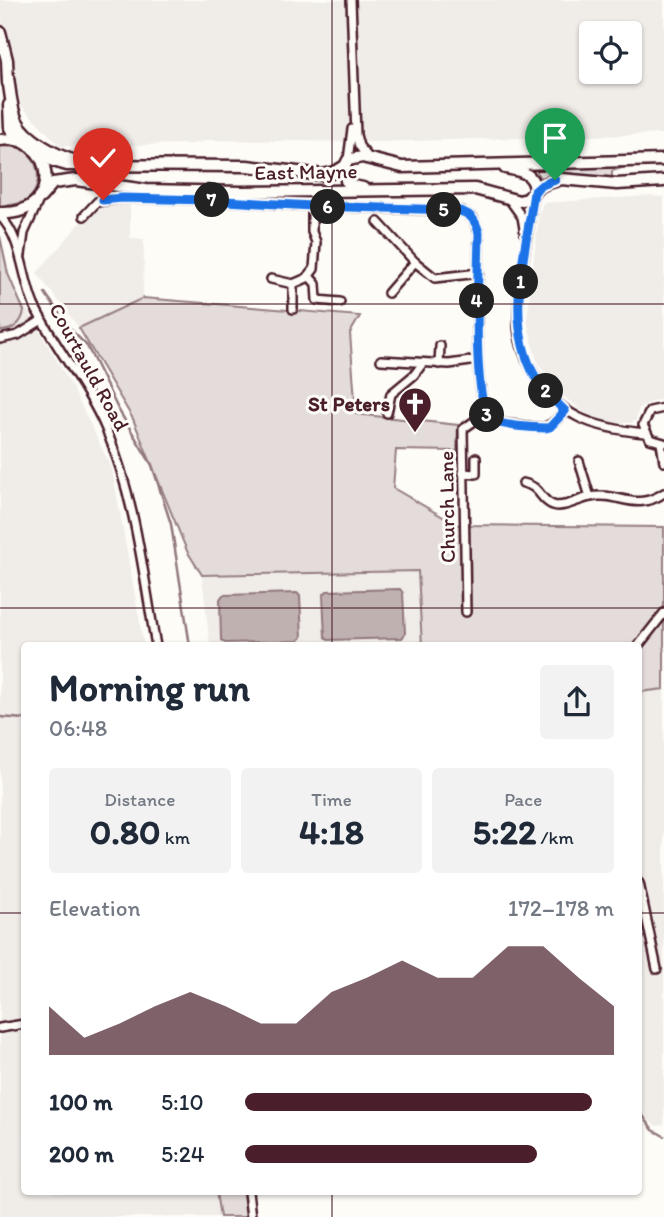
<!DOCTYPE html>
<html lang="en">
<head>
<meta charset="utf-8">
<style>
  :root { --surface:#fff; --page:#f2f2f3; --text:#1f2937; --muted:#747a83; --accent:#4a1f2b }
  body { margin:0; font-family:Itim,sans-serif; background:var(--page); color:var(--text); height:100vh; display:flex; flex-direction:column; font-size:26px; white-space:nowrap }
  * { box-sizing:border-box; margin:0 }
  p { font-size:23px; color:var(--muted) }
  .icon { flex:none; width:38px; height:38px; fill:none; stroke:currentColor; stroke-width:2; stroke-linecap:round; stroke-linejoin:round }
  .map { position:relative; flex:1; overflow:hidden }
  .side { position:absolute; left:21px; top:642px; width:621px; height:553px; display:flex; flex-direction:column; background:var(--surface); border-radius:7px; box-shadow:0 2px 5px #0004 }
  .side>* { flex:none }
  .controls { position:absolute; left:579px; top:21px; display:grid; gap:14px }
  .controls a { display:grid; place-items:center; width:63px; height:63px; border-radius:7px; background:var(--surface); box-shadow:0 2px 5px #0004; font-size:35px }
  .pin { position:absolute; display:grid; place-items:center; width:60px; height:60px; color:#fff; margin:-72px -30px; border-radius:50% 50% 50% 0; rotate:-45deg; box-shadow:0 0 7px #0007 }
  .pin .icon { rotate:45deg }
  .km { position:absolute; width:35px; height:35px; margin:-18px; border-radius:50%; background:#222; color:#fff; font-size:19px; line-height:35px; text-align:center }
  .round { display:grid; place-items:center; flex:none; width:74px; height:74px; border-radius:7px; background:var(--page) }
  .summary { display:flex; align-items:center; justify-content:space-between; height:119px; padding:0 28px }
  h1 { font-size:38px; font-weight:700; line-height:52px }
  .figures { display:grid; grid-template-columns:repeat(3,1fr); gap:10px; height:119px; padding:7px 28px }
  .figures div { display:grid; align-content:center; border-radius:7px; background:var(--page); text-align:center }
  .figures b { font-size:35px; font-weight:700 }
  .figures small { font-size:19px; font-weight:400 }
  .figures p { font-size:19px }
  .chart { height:196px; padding:14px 28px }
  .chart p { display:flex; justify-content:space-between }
  .chart svg { width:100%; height:126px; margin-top:7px; fill:var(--accent); opacity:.7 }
  ul { padding:0 28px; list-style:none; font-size:23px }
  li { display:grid; grid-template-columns:112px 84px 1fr; align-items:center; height:52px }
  li i { height:18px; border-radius:9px; background:var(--accent) }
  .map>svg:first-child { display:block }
  .built { fill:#f0ece8; fill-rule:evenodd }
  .green { fill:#e3dcda; stroke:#967e82; stroke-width:2 }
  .water { fill:#c0b1b1; stroke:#91777b; stroke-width:2 }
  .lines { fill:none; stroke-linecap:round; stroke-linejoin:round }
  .stream { stroke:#91777b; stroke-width:2.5 }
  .minor-casing { stroke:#4a1f2b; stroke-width:12 }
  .major-casing { stroke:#4a1f2b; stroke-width:15 }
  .minor { stroke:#fdfcf7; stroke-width:7 }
  .major { stroke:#fdfcf7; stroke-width:10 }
  .route-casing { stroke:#fff; stroke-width:14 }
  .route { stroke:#1a73e8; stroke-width:9 }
  .grid { fill:none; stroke:#4a1f2b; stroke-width:2; stroke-opacity:0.55 }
  .labels { text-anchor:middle; stroke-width:6; stroke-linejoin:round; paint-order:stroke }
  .street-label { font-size:21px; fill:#4a1f2b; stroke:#fdfcf7 }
  .poi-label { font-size:21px; font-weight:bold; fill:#4a1f2b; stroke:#fdfcf7; text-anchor:end }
</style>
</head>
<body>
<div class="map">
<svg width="664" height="1217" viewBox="0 0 664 1217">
  <rect width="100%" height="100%" fill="#fdfcf7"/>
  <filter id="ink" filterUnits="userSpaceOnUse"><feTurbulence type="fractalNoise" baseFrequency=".0143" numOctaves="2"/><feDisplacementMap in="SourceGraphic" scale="14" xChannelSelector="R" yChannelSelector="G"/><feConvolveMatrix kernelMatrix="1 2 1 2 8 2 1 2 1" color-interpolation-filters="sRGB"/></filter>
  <g filter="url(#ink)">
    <g class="built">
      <path d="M0,0H664V134L371,142L208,140L193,144L60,146L21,105L0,12ZM592,33H630V72H592Z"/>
      <polygon points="650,196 664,197 664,401 656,400 639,408 636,420 630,423 606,422 585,413 559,393 546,377 536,358 527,320 539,214 543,203"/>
      <polygon points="130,200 130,238 144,239 143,298 79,328 37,273 95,206 106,201"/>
      <polygon points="0,271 26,308 72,387 112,469 144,646 24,646 24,1192 243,1192 248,1217 0,1217"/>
      <polygon points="419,571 422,646 210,646 202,576"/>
      <polygon points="664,600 664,1125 656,1126 649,1121 639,1104 639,646 630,646"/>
    </g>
    <g class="green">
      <path d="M0,146C7,147 15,146 22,149C40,158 44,187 27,200C19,205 9,205 0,206Z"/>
      <polygon points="625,167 612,171 612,179 558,172 541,178 536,170"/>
      <path d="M0,236L8,274L24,311C22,324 12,331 0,331Z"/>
      <polygon points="143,298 360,316 350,333 356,414 458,425 457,451 396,450 393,488 457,525 664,527 664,607 632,646 422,646 418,571 202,575 187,551 133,419 79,328"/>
      <polygon points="664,619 664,689 639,692 639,651"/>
      <polygon points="216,1192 243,1192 247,1217 220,1217"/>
    </g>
    <g class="water">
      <polygon points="400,589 403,593 405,634 402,638 328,640 325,637 323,595 327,591"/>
      <polygon points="297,593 300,596 302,637 298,641 225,643 221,640 220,599 223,595"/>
    </g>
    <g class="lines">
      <g class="stream">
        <polyline points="45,293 71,330 87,346 118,409 152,465 171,524 190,646"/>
        <polyline points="0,717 24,719"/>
        <polyline points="639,1110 653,1130 664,1136"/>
      </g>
      <g class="minor-casing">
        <g id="minor">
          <polyline points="351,0 356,135 359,146 368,157"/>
          <polyline points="348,160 352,129"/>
          <path d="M534,193C528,237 517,282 518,327C519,341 524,356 531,368C556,417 593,428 645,433"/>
          <polyline points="509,199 522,217 525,234"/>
          <path d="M0,216C22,238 22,277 34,305C55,348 87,385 106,429C135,498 143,572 156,646"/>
          <path d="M84,216L97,202L122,198L209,200L312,206L462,211L473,218L479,233C479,263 470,404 491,419C498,424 509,424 517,425C544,428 546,432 565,411"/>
          <polyline points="378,222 415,262"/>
          <polyline points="21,255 24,233 39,200"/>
          <polyline points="309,276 316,284 317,300 340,302"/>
          <polyline points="271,279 293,284 307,278 314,269 316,242 312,232 312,206"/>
          <polyline points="388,293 415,262 435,278 479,273"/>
          <polyline points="293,309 293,284"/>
          <polyline points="0,339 18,335 42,320"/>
          <polyline points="381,360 449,364 478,360"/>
          <polyline points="439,364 440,346"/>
          <polyline points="664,408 650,411 643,425 650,439 664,443"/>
          <polyline points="387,413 391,394 414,375 423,363"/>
          <polyline points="661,443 664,462"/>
          <polyline points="579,461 590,497"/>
          <polyline points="463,473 476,474 476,458"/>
          <path d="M523,483C542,487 539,500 553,505C563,509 579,499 590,497C619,491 634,513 664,493"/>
          <polyline points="466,612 463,429 486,413"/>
          <polyline points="638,646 664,613"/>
          <polyline points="639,883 657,969"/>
          <polyline points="0,1028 24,1024"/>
          <polyline points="248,1192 251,1217"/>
        </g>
      </g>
      <g class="major-casing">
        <g id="major">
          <polyline points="0,32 7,60 8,83"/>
          <path d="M8,77C10,91 11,108 17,121C26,139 58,157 77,161"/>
          <polyline points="9,105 10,128 19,139"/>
          <path d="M0,140C54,130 67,216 0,213"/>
          <polyline points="33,149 53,161 67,165 247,166 323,175 335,172 345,166 348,160 362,157 402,167 664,160"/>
          <polyline points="345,166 346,181 353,186 363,188"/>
          <path d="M505,168C520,171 533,172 535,189"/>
          <polyline points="41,197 53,183 76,180 146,190 241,192 475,189 519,201 527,199 542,185 561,179 617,184 664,181"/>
        </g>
      </g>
      <use href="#minor" class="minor"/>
      <use href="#major" class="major"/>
    </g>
  </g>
  <g class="lines" filter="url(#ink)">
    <g class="route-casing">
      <path id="route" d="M103,200L122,198L209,200L312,206L454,210C469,212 475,218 479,233C479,263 470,406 492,420C502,426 534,428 546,428L550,427L565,411C555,401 543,391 536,378C503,322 526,253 534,192L542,185L555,180"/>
    </g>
    <use href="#route" class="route"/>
  </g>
  <path class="grid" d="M332,0V646M0,304H664M0,608H664M0,913H24M639,913H664M332,1192V1217"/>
  <defs>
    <g id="church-pin" transform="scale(1.75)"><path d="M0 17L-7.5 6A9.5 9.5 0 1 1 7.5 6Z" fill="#4a1f2b" stroke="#fdfcf7"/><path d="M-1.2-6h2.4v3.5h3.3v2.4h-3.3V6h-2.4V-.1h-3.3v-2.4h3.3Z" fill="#fff"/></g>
  </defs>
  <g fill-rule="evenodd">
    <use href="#church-pin" x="415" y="404"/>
  </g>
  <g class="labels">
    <g class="street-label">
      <text transform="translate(306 172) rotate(-1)" y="7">East Mayne</text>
      <text transform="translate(89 367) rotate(61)" y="7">Courtauld Road</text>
      <text transform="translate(447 507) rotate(-91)" y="7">Church Lane</text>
    </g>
    <g class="poi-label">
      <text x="390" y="411">St Peters</text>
    </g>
  </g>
</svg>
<div class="controls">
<a><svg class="icon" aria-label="locate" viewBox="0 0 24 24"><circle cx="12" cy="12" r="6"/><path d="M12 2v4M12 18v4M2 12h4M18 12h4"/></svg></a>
</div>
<div class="pin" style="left:555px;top:180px;background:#1e9e55"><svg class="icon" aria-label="arrive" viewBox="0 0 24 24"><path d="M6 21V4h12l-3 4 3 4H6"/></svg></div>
<div class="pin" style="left:103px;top:200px;background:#d93025"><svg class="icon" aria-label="check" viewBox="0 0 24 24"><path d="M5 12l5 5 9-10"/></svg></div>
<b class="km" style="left:521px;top:282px">1</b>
<b class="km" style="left:546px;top:391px">2</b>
<b class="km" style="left:487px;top:415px">3</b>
<b class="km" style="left:477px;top:301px">4</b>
<b class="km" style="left:444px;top:210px">5</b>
<b class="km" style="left:328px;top:207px">6</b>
<b class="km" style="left:212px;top:200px">7</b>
<section class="side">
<div class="summary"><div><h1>Morning run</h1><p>06:48</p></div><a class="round"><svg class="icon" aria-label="share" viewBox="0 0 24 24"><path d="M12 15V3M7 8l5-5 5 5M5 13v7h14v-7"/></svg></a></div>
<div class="figures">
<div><p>Distance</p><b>0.80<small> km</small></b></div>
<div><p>Time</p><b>4:18</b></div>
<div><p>Pace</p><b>5:22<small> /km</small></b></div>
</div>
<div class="chart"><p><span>Elevation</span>172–178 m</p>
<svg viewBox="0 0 160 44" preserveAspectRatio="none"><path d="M0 44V27L10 38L20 33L30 27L40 22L50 27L60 33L70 33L80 22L90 17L100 11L110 17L120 17L130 6L140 6L150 17L160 27V44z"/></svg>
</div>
<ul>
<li><b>100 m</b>5:10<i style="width:94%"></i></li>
<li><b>200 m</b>5:24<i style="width:79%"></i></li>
</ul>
</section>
</div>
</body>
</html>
